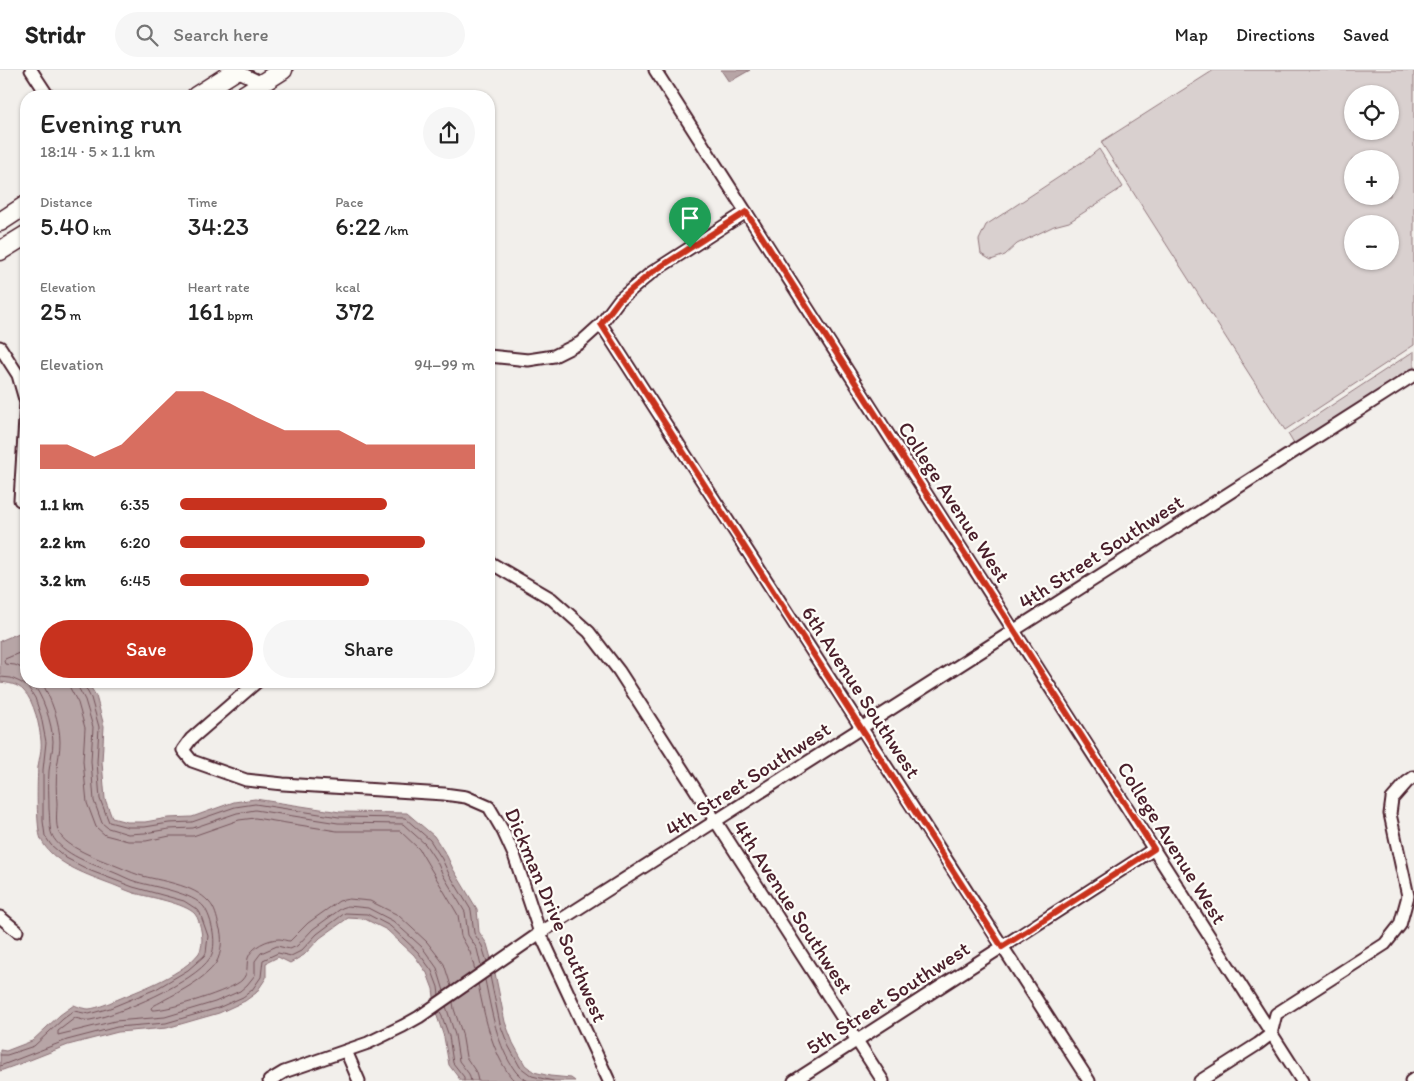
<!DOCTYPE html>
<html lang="en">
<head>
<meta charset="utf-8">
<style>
  :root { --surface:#fff; --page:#f6f6f6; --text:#222; --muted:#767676; --line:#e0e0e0; --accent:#c8321e }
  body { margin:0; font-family:Itim,sans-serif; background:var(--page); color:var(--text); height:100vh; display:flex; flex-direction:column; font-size:19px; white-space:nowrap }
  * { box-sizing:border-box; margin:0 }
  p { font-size:16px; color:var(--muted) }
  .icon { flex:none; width:28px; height:28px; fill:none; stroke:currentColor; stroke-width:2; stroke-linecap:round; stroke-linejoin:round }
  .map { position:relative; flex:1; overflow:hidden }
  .drawer { position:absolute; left:20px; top:20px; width:475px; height:598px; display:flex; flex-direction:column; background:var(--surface); border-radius:20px; box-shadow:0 1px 4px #0004 }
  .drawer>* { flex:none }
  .tools { position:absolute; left:1344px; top:15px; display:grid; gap:10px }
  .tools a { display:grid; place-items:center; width:55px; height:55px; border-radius:50%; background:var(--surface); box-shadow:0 1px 4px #0004; font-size:25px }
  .pin { position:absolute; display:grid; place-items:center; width:42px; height:42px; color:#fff; margin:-51px -21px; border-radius:50% 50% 50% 0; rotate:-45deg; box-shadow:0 0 5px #0007 }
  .pin .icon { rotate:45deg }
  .round { display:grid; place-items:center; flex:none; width:52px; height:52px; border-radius:26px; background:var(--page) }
  .summary { display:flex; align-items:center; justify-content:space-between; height:85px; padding:0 20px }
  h1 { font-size:28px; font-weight:600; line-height:38px }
  .metrics { display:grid; grid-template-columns:repeat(3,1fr); gap:8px; height:85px; padding:5px 20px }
  .metrics div { display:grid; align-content:center }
  .metrics b { font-size:25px; font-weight:600 }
  .metrics small { font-size:14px; font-weight:400 }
  .metrics p { font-size:14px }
  .chart { height:140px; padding:10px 20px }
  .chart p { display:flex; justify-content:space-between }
  .chart svg { width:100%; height:90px; margin-top:5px; fill:var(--accent); opacity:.7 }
  .action { display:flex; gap:10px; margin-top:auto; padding:10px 20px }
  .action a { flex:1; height:58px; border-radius:30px; background:var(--accent); color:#fff; font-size:20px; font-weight:600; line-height:58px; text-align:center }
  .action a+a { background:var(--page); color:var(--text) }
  ul { padding:0 20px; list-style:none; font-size:16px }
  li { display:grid; grid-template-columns:80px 60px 1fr; align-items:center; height:38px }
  li i { height:12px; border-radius:6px; background:var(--accent) }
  header { display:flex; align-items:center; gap:30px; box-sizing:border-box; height:70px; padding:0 25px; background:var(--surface); border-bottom:1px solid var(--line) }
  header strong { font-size:24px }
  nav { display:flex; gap:28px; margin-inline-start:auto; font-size:18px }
  .search { width:350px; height:45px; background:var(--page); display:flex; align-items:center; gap:12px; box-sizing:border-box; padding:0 18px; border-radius:28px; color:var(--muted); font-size:19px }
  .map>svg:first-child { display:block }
  .green { fill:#d9d0cf; stroke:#92787d; fill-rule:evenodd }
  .water { fill:#b7a5a6; stroke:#8b6f75 }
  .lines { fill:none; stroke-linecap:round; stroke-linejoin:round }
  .shore { stroke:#76555c; stroke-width:1 }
  .minor-casing { stroke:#4a1f2b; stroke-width:15 }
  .primary-casing { stroke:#4a1f2b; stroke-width:21 }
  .minor { stroke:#fdfcf7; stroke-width:11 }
  .primary { stroke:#fdfcf7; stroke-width:18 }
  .route-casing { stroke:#fff; stroke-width:10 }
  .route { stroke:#c8321e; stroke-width:6 }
  .labels { text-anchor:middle; stroke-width:4.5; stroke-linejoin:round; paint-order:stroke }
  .street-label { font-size:21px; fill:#4a1f2b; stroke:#fdfcf7 }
</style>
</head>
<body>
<header>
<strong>Stridr</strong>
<div class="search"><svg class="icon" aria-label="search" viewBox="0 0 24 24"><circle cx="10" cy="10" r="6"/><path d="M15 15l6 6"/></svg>Search here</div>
<nav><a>Map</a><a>Directions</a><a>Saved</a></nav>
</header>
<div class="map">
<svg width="1414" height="1011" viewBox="0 0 1414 1011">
  <rect width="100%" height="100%" fill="#f2efeb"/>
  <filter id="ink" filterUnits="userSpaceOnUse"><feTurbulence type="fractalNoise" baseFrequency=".02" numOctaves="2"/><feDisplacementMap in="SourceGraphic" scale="10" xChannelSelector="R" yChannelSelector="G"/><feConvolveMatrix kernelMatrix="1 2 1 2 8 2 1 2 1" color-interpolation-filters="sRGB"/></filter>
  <g filter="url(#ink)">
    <g class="green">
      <path d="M1214,0H1414V275L1285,360L1101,72ZM1352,24H1390V61H1352ZM1352,89H1390V126H1352ZM1352,154H1390V191H1352Z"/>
      <polygon points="1099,79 1123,117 1069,152 1054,156 1017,174 1005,185 991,190 981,184 979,170 986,155 1088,88"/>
      <polygon points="1414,281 1414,298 1294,374 1288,364"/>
    </g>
    <g class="water">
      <polygon points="721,0 750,0 729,12"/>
      <path d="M26,560V611H87L96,626L104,656L102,692L105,729L112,748L127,752H145L168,748L192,747L234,732L255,729L340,742L407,743L434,766L447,786L453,799L477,839L479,862L487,874L495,903L505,952L513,973L525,995L534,1002L550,1006L571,1008L575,1011H461L449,995L444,967L436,943L433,919L427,903L414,885L387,860L365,849L348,848L320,868L304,885L290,893L278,887L266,893V908L256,923L245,931L219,943L167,958L118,962L68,975L30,990L0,1001V980L6,981L32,971L60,945L74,935C79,937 84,939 89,939C99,938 111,932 121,928C145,918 183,904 199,883C205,875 201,851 195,844C185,833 149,827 134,823C125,820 115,815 106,812C85,804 51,792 41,769C36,758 37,710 38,697C39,689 42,679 41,671C40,657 34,631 24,621C18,614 8,613 0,612V571Z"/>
    </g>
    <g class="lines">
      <g class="shore">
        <polyline points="26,580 5,589 4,591 5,594 15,595 26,600"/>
        <polyline points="0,607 11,608 20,612 28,617 35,628 41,646 46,672 43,700 43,751 45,766 51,775 66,788 91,801 133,817 184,831 198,840 200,843 208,866 206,883 204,886 188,900 156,919 110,938 89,944 74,941 63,949 34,976 7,985 0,985"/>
        <path d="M30,611C43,623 52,654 53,671C53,681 50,691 49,701C48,713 49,726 49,739C50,747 49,758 52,765C61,784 94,795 113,802C121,805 129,810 137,812C155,817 193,823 204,837C212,848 218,876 210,888C195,912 118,945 90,950C85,951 80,949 75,948L58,961V965L115,951L165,947L215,932L240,921L247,915L255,905V891L261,883L277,876L290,879L297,876L313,859L342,838L348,836L368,838L393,851L422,877L437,898L444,921"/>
        <path d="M41,611C51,628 60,652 60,672C60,681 58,690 57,698C56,710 56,721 57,733C57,742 55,754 59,763C67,778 99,789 114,795C122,798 130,802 139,805C160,811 193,814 209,832C215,838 217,848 219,856C223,866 222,883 216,893C205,909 181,921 164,930C160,933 155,934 151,938L152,940C167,941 233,920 242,910C249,902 246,897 248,888C251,877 268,869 279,869C283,869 286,871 290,871L308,853L339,831L349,829L370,831L398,845L427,872L444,894L451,916"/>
        <polyline points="70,611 70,618 78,633 85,658 83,691 87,733 96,757 105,765 128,771 146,771 170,766 193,766 239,750 255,748 337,761 400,761 419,779 458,845 461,866 470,882 475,900"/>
        <polyline points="77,611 78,617 85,630 93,657 91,691 94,731 102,753 108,758 128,764 145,763 169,759 193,758 237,743 255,740 338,753 403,754 425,774 437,792 443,805 465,842 468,865 477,879 481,896"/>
        <polyline points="83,611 84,615 91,628 99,657 97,692 100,729 109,752 128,757 145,757 169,753 192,752 235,737 255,734 339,747 405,748 430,770 442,789 448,802 471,840 474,863 482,876 487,892"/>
        <polyline points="490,906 500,954 508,975 520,997 532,1006 553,1011"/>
        <path d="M485,910C491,939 497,977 516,1002C519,1006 524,1008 528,1011"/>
        <path d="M478,914C484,943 489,969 503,995C507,1001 509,1006 515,1011"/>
        <polyline points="453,932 454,939 462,963 466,987 476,1002 478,1011"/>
        <polyline points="446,936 455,965 459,991 469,1004 471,1011"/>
        <polyline points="440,941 449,966 453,993 464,1007 464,1011"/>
        <polyline points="0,996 67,970 117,957 166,953 218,938 243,927 252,920 261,907 263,890 278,883 291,886 301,881 317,864 345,843 367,844 390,856 418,882 432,901 438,917 439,925"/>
      </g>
      <g class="minor-casing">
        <g id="minor">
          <polyline points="31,0 48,26"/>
          <polyline points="235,0 262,13"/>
          <polyline points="655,0 1302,1011"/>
          <polyline points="601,254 1089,1011"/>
          <polyline points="0,277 18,305 26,333 20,430"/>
          <polyline points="489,286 528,290 554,286 580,273 601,254 619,230 651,203 746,142"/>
          <polyline points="489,492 552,529 589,562 619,601 883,1011"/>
          <polyline points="258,611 191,669 183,680 192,691 246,710 283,714 444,724 466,727 489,737 503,761 514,785 540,863 609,1011"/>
          <polyline points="0,847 17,861"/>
          <polyline points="346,981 359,1011"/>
          <polyline points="269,1011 284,1002 368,973 403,956 419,947 540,863 1414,305"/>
          <polyline points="794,1011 1154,779"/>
          <polyline points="1200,1011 1258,974 1271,964 1276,944 1385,874 1400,855 1408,826 1390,744 1392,729 1407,712 1414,707"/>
          <polyline points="1411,1011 1414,1009"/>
        </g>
      </g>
      <g class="primary-casing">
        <g id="primary">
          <polyline points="196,26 237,0"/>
          <polyline points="242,26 283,0"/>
          <polyline points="0,152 26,135"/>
          <polyline points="0,181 26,165"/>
        </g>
      </g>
      <use href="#minor" class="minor"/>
      <use href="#primary" class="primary"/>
    </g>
  </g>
  <g class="lines" filter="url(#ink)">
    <g class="route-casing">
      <polygon id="route" points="746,142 1154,779 1002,877 601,254 619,230 651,203"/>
    </g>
    <use href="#route" class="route"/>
  </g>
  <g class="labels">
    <g class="street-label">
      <text transform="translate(954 432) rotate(57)" y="7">College Avenue West</text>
      <text transform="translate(1101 482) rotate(-33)" y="7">4th Street Southwest</text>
      <text transform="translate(861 622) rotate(57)" y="7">6th Avenue Southwest</text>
      <text transform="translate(748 709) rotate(-33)" y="7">4th Street Southwest</text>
      <text transform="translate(1172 773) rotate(58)" y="7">College Avenue West</text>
      <text transform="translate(793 837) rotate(57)" y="7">4th Avenue Southwest</text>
      <text transform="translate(556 845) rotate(67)" y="7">Dickman Drive Southwest</text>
      <text transform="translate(888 928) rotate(-33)" y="7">5th Street Southwest</text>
    </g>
  </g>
</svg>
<div class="tools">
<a><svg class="icon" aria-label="locate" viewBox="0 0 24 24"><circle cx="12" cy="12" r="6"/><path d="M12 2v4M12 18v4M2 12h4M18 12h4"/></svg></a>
<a>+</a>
<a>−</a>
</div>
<div class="pin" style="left:690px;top:178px;background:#1e9e55"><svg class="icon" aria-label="arrive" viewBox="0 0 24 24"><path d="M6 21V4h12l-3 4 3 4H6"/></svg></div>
<section class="drawer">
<div class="summary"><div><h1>Evening run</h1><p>18:14 · 5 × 1.1 km</p></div><a class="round"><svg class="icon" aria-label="share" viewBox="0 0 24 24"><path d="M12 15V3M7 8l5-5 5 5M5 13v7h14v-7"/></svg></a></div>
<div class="metrics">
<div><p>Distance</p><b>5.40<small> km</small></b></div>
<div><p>Time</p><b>34:23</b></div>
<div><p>Pace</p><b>6:22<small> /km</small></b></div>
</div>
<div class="metrics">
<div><p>Elevation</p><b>25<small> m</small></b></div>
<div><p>Heart rate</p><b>161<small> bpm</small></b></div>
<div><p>kcal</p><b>372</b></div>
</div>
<div class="chart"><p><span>Elevation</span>94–99 m</p>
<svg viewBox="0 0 160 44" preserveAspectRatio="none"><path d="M0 44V32L10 32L20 38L30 32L40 19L50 6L60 6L70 12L80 19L90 25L100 25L110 25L120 32L130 32L140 32L150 32L160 32V44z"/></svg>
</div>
<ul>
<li><b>1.1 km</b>6:35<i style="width:70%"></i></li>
<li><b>2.2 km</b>6:20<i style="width:83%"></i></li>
<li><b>3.2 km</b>6:45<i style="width:64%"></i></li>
</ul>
<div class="action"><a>Save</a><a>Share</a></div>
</section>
</div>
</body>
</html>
